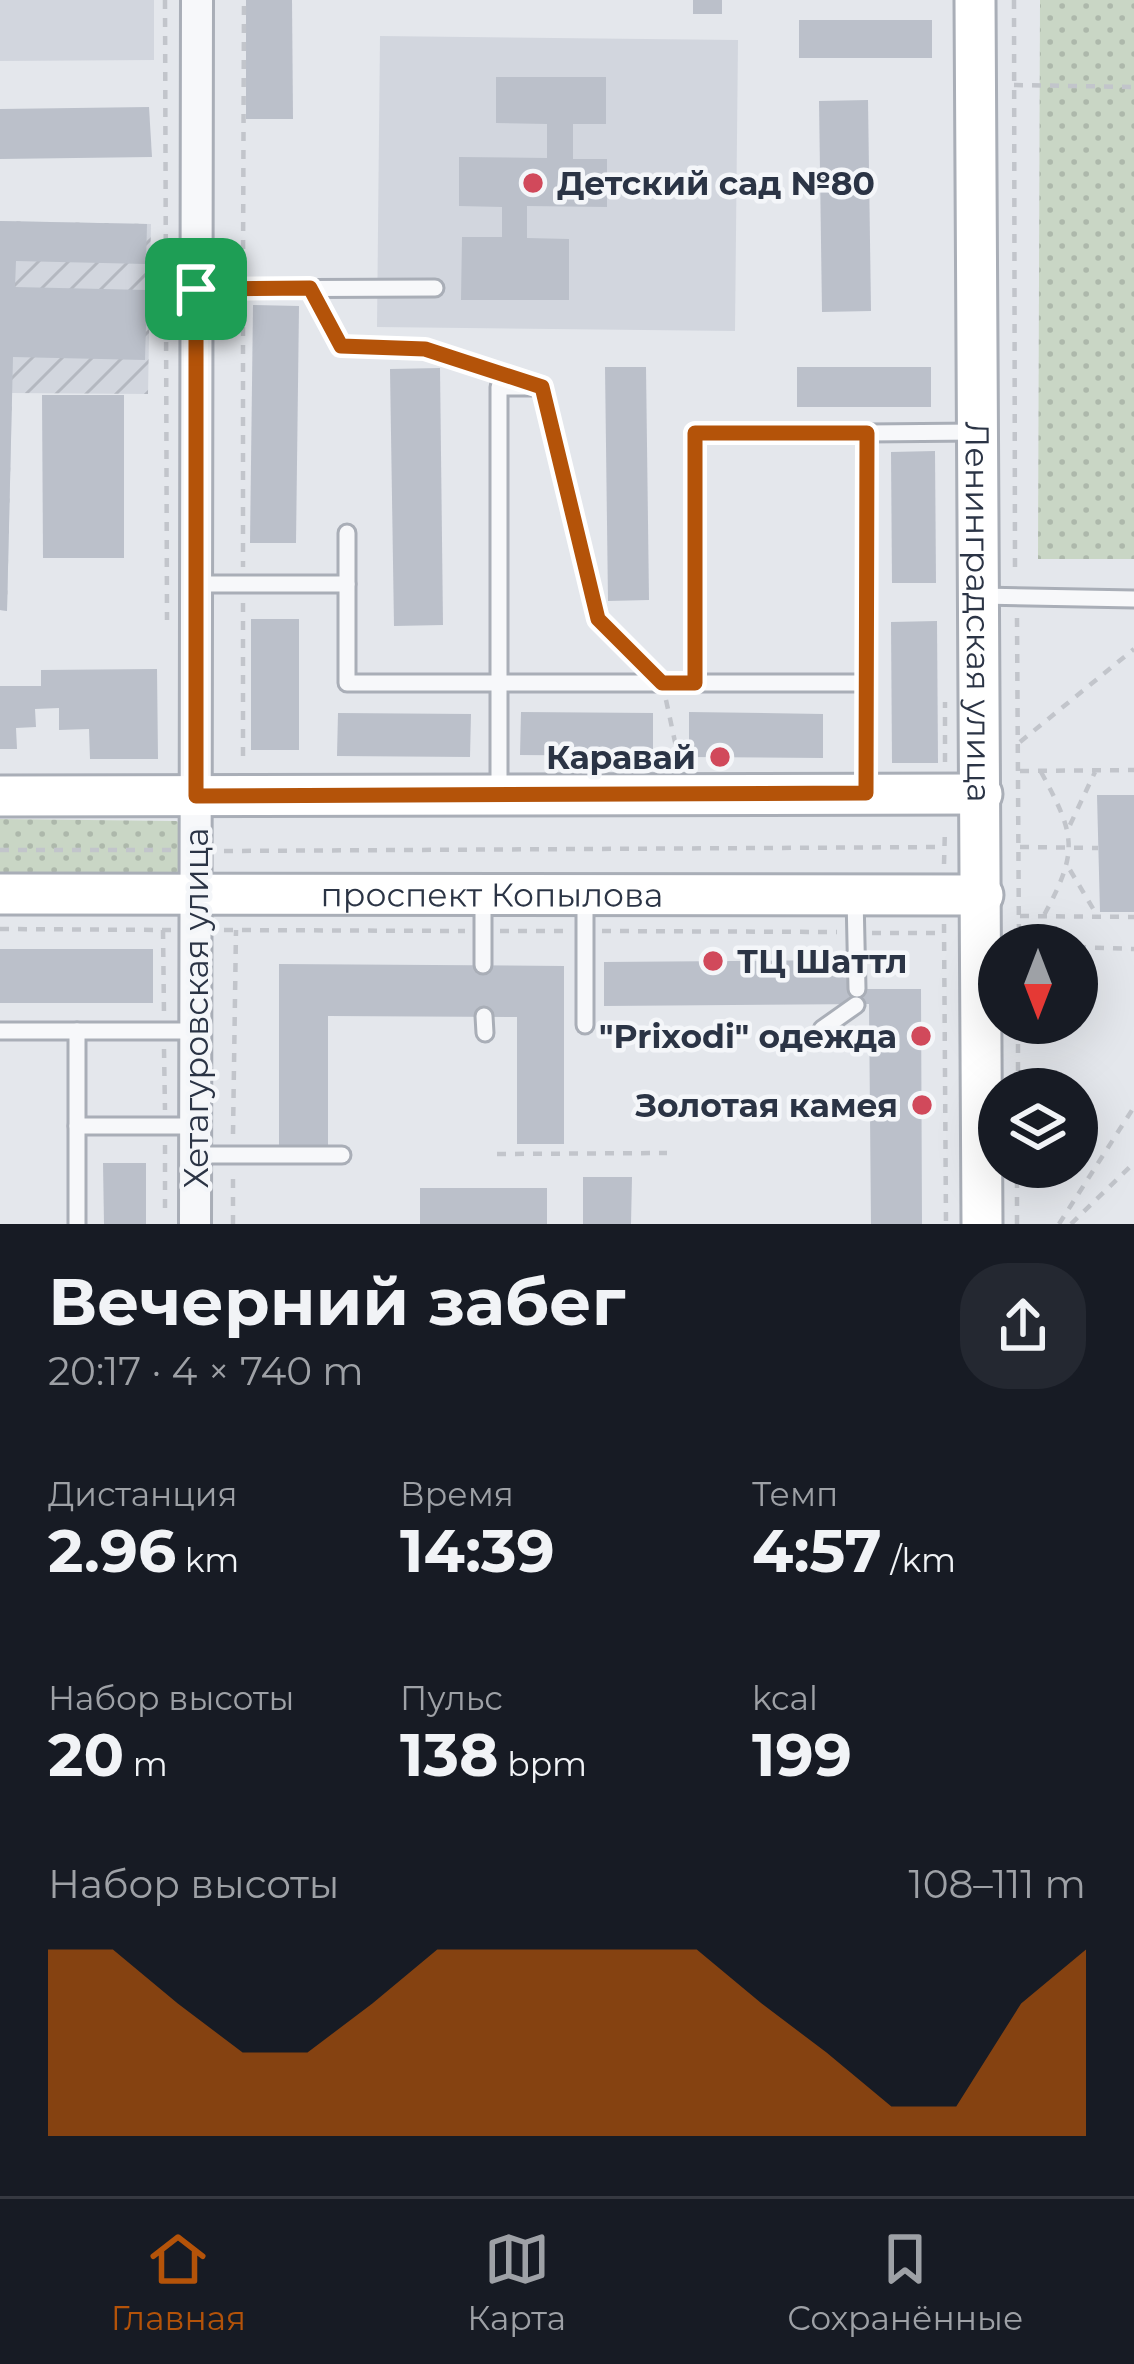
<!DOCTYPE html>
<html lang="ru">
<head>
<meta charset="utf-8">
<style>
  :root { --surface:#171b24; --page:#242831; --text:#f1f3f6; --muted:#9ea1a6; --line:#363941; --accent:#b45309 }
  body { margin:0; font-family:Montserrat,sans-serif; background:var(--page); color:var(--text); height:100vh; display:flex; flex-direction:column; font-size:45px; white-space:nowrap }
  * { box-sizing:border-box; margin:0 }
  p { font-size:39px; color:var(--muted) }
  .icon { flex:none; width:66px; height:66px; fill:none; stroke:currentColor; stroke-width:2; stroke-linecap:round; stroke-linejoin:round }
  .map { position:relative; height:1224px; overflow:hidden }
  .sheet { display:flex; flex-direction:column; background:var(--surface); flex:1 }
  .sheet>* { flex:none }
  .needle { width:78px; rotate:180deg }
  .fabs { position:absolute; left:978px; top:924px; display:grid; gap:24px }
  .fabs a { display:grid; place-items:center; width:120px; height:120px; border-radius:50%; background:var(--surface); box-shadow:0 12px 48px #0002; font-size:60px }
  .pin { position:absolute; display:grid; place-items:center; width:102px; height:102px; color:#fff; margin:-51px; border-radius:24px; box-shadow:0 6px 18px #0006 }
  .round { display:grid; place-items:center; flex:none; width:126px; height:126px; border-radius:48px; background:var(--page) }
  .overview { display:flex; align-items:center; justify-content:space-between; height:204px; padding:0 48px }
  h1 { font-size:66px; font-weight:700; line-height:90px }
  .metrics { display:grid; grid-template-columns:repeat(3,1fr); gap:18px; height:204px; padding:12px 48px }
  .metrics div { display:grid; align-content:center }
  .metrics b { font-size:60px; font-weight:700 }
  .metrics small { font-size:33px; font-weight:400 }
  .metrics p { font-size:33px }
  .chart { height:336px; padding:24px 48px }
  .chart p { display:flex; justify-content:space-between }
  .chart svg { width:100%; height:216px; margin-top:12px; fill:var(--accent); opacity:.7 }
  .tab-bar { display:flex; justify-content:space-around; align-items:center; height:168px; border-top:3px solid var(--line); background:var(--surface); font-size:33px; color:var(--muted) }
  .tab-bar a { display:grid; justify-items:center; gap:6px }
  .tab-bar .on { color:var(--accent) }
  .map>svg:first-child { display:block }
  .built { fill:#d2d6de }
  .industrial { fill:url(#industrial-furrows) }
  .park { fill:url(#park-dots) }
  .building { fill:#bbc0ca }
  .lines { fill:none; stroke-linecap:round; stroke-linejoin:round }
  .lane-casing { stroke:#a9aeb7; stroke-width:21 }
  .street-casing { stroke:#a9aeb7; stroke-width:36 }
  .secondary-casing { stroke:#a9aeb7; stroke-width:45 }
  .path { stroke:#c2c5cb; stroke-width:4.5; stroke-dasharray:9 9; stroke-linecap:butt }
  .lane { stroke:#f7f8fa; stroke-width:15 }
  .street { stroke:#f7f8fa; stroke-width:30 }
  .secondary { stroke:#fff; stroke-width:39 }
  .route-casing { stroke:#fff; stroke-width:24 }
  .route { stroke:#b45309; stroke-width:15 }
  .poi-dot { fill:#d1495b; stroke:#f4f6f9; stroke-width:4.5 }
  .labels { text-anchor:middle; stroke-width:9; stroke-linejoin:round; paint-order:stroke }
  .poi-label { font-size:33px; font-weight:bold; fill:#2b3445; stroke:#f4f6f9; text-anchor:end }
  .street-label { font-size:33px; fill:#2b3445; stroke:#f4f6f9 }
</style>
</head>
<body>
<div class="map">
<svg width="1134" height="1224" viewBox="0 0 1134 1224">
  <defs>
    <pattern id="industrial-furrows" width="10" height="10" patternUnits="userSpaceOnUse" patternTransform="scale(3)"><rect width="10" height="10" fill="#d2d6de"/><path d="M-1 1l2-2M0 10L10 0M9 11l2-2" fill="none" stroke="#b4b8c0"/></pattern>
    <pattern id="park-dots" width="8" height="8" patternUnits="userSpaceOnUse" patternTransform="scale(3)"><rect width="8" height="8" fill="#c9d6c5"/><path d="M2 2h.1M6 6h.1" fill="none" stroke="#adb8ab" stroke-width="1.8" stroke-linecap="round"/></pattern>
  </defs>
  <rect width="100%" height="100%" fill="#e4e7ec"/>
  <g class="built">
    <polygon points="0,0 154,0 154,60 0,61"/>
    <polygon points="380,36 738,40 735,331 377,327"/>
  </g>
  <polygon class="industrial" points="0,221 151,224 148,394 12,393 7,611 0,610"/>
  <g class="park">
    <polygon points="1040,0 1134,0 1134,559 1038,559"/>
    <polygon points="0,819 176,821 185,825 182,878 0,880"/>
  </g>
  <g class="building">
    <polygon points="246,0 292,0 293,119 246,119"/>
    <rect x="693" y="0" width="29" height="14"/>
    <rect x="799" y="20" width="133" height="38"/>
    <polygon points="496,77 606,77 606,124 573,124 573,159 607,159 607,207 527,206 527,238 569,239 569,300 461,300 462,237 502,237 502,207 459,206 459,157 547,158 547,124 496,123"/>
    <polygon points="868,100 871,311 822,312 819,101"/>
    <polygon points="149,107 152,157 0,159 0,109"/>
    <polygon points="0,221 147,224 146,264 16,261 15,287 147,290 145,360 13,357 7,611 0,610"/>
    <polygon points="253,305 299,306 296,543 250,543"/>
    <polygon points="605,367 646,367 649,600 608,601"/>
    <rect x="797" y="367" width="134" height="40"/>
    <polygon points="440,368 443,625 394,626 390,369"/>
    <polygon points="42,395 124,395 124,558 43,558"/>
    <polygon points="935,451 936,583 892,583 891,452"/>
    <rect x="251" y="619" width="48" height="131"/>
    <polygon points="937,621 938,763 892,763 891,622"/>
    <polygon points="157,669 158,759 90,759 89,729 59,730 59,708 35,709 36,727 16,728 17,749 0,749 0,686 41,686 41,670"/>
    <polygon points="521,712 653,713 653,756 520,755"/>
    <polygon points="689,712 823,714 823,758 689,757"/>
    <polygon points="338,713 471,714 470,757 337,756"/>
    <polygon points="1097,795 1134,795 1134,912 1100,912"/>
    <rect x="0" y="949" width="153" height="54"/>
    <polygon points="849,960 849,989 921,989 922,1224 871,1224 869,1004 604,1006 604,962"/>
    <polygon points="279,964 564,966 564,1144 517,1144 517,1017 328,1016 328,1146 279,1146"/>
    <polygon points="103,1163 146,1163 146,1224 104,1224"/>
    <polygon points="583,1177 632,1177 631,1224 583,1224"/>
    <rect x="420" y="1188" width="127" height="36"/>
  </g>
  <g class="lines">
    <g class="lane-casing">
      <g id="lane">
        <polyline points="196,289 435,288"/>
        <polyline points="867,433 977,432"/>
        <polyline points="347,533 347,683 867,683"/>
        <polyline points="196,584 347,584"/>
        <polyline points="981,596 1134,599"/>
        <polyline points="695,683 695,433 867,433 867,793"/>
        <polyline points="499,792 499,387 542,387"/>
        <polyline points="585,896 585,1025"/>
        <polyline points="855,896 857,989"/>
        <polyline points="483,897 483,965"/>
        <polyline points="484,1016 485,1033"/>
        <polyline points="822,1029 856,1005"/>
        <polyline points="0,1031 196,1031"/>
        <polyline points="77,1031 77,1224"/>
        <polyline points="77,1126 195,1126"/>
        <polyline points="195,1155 342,1155"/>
      </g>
    </g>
    <g class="street-casing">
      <polyline id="street" points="195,1224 197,0"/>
    </g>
    <g class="secondary-casing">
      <g id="secondary">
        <path id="s1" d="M975,0L982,1224"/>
        <polyline points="0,796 982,794"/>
        <path id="s2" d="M0,894L983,895"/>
      </g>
    </g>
    <g class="path">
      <polyline points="165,0 167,620"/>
      <polyline points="1014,0 1015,576"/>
      <polyline points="1014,85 1134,87"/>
      <polyline points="243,267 244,0"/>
      <polyline points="319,305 341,346 425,348 490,370"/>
      <polyline points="243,309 243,567"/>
      <polyline points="546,403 598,619 641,662"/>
      <polyline points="243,603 243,765"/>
      <polyline points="1017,618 1019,945"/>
      <polyline points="666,700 680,765"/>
      <polyline points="1020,742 1134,649"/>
      <polyline points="945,762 945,702"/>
      <polyline points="1020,771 1134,770"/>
      <path d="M1041,772C1076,836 1079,851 1043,917"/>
      <polyline points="1070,825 1095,772"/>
      <polyline points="1020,847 1098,848"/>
      <polyline points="0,850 171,850"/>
      <polyline points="224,851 944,847"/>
      <polyline points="944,864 945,828"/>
      <polyline points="1070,870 1098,917"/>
      <polyline points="1020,916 1134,917"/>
      <polyline points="944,924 946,1224"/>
      <polyline points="0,929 171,930"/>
      <polyline points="163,930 164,1014"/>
      <polyline points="224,930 465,931"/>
      <polyline points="500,931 567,931"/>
      <polyline points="602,931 837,932"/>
      <polyline points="872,933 944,933"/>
      <polyline points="1077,947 1134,949"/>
      <polyline points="164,1049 165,1110"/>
      <polyline points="1018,1089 1018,1023"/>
      <polyline points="233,1134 236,930"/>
      <polyline points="165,1145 165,1212"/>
      <polyline points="497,1154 667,1153"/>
      <polyline points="233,1224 233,1176"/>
      <polyline points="1017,1224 1017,1167"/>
      <polyline points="1059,1224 1134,1107"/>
      <polyline points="1071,1224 1134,1163"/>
    </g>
    <use href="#lane" class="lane"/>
    <use href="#street" class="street"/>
    <use href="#secondary" class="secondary"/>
  </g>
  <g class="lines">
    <g class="route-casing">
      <polygon id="route" points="310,288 341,346 425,349 542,387 598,619 662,683 695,683 695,433 867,433 866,793 196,796 196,289"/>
    </g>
    <use href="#route" class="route"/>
  </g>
  <g class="poi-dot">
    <circle cx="533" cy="183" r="12"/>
    <circle cx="720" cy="757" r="12"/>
    <circle cx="713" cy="961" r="12"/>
    <circle cx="921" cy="1036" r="12"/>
    <circle cx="922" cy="1105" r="12"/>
  </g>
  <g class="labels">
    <g class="poi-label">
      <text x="557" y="195" text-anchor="start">Детский сад №80</text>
      <text x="696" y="769">Каравай</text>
      <text x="737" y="973" text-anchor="start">ТЦ Шаттл</text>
      <text x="897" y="1048">"Prixodi" одежда</text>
      <text x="898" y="1117">Золотая камея</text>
    </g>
    <g class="street-label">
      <text dy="12" stroke="none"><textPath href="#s1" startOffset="612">Ленинградская улица</textPath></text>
      <text dy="12" stroke="none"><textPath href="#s2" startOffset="492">проспект Копылова</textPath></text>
      <text transform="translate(196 1008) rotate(-90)" y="12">Хетагуровская улица</text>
    </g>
  </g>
</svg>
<div class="fabs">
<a><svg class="needle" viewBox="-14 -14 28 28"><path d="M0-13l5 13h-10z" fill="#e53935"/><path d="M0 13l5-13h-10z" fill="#9ea1a6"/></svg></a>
<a><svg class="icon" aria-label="layers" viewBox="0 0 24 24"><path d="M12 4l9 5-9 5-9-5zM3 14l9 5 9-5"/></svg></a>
</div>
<div class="pin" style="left:196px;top:289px;background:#1e9e55"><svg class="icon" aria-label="arrive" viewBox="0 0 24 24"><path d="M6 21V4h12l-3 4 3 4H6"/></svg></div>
</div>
<section class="sheet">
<div class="overview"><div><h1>Вечерний забег</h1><p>20:17 · 4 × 740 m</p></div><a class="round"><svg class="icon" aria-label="share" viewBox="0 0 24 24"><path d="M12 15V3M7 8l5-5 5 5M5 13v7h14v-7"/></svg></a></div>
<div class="metrics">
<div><p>Дистанция</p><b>2.96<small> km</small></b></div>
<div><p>Время</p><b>14:39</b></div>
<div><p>Темп</p><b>4:57<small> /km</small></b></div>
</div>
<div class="metrics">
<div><p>Набор высоты</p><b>20<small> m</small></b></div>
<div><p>Пульс</p><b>138<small> bpm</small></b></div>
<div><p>kcal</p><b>199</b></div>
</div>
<div class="chart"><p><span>Набор высоты</span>108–111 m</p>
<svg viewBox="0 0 160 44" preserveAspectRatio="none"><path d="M0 44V6L10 6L20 17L30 27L40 27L50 17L60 6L70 6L80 6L90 6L100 6L110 17L120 27L130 38L140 38L150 17L160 6V44z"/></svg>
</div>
</section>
<nav class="tab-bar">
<a class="on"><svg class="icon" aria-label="home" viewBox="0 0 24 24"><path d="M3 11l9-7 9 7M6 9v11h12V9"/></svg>Главная</a>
<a><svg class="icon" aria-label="map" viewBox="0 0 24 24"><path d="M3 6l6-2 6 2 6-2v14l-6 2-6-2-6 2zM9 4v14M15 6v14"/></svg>Карта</a>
<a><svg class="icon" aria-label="saved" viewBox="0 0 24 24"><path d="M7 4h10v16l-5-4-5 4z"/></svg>Сохранённые</a>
</nav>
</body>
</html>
